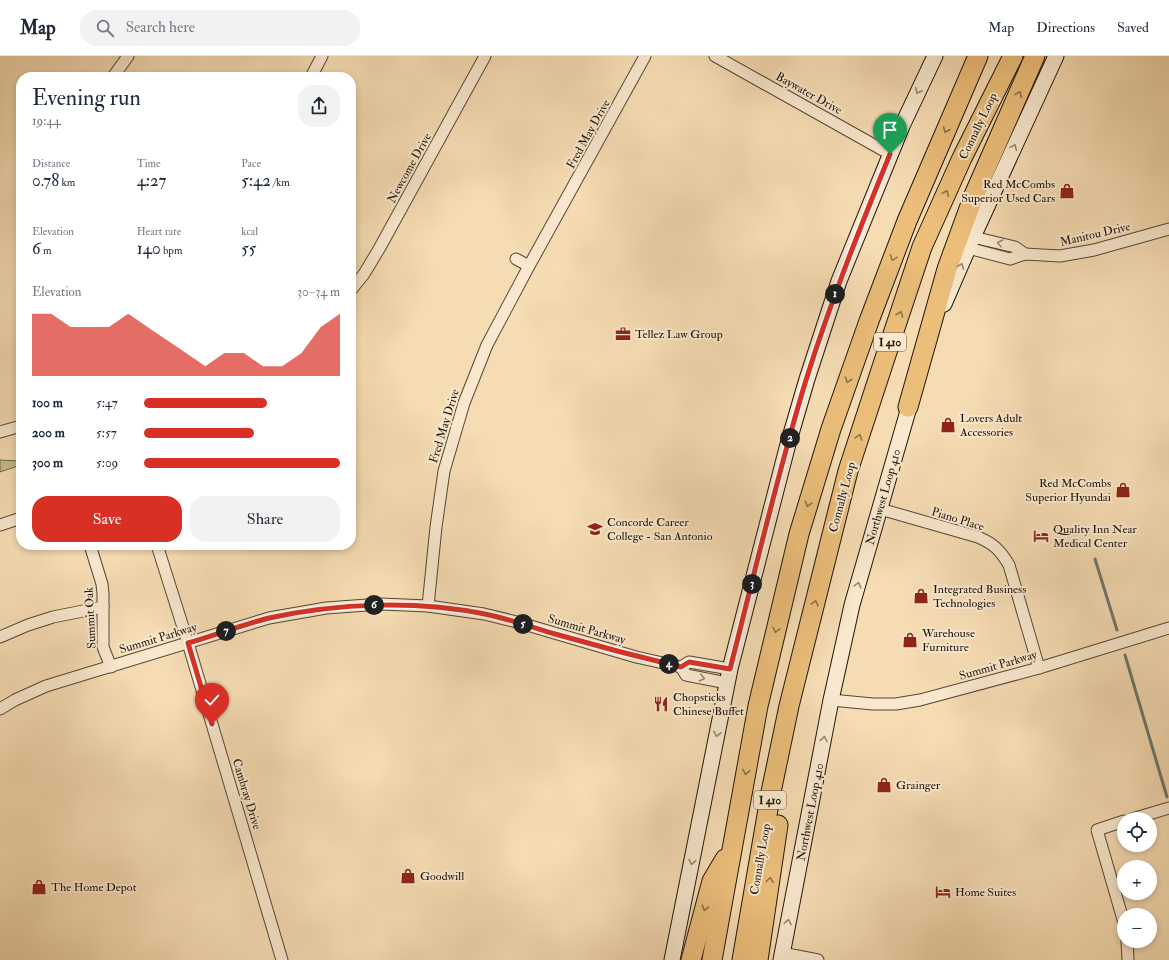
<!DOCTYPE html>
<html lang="en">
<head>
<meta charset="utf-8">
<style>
  :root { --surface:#fff; --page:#f2f2f3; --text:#1f2937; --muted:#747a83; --line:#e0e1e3; --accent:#d93025 }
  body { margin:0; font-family:"IM FELL Double Pica",serif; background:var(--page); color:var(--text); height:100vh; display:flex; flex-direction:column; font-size:15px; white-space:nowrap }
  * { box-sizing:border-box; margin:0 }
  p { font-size:13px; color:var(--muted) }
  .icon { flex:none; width:22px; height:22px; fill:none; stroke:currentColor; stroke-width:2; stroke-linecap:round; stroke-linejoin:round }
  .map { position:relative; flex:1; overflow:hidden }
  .sheet { position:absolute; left:16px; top:16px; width:340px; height:478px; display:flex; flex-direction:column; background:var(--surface); border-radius:16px; box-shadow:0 2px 6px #0003 }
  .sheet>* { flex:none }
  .fabs { position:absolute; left:1117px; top:756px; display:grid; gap:8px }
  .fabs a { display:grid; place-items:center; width:40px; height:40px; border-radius:50%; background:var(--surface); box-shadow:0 2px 6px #0003; font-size:20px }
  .pin { position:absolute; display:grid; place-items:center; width:34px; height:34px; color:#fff; margin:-41px -17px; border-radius:50% 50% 50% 0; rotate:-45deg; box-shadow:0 0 4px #0007 }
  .pin .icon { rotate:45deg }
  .km { position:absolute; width:20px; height:20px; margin:-10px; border-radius:50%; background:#222; color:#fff; font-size:11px; line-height:20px; text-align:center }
  .round { display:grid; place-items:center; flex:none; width:42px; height:42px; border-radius:16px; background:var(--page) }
  .headline { display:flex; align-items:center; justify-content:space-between; height:68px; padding:0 16px }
  h1 { font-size:22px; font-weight:600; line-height:30px }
  .metrics { display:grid; grid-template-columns:repeat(3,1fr); gap:6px; height:68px; padding:4px 16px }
  .metrics div { display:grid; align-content:center }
  .metrics b { font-size:17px; font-weight:600 }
  .metrics small { font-size:11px; font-weight:400 }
  .metrics p { font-size:11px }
  .chart { height:112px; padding:8px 16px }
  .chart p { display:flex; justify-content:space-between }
  .chart svg { width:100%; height:72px; margin-top:4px; fill:var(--accent); opacity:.7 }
  .button { display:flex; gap:8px; margin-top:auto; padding:8px 16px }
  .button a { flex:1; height:46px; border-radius:16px; background:var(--accent); color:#fff; font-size:16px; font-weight:600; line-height:46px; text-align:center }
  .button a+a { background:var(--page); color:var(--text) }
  ul { padding:0 16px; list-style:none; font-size:13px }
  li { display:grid; grid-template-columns:64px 48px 1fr; align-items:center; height:30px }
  li i { height:10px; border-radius:5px; background:var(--accent) }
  header { display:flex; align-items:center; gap:24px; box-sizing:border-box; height:56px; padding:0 20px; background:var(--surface); border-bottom:1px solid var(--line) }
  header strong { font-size:19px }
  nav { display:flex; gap:22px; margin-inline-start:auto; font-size:14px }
  .search { width:280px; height:36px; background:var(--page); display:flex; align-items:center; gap:10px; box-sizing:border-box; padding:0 14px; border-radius:16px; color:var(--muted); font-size:15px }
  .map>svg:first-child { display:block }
  .green { fill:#c3be88; stroke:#716a49 }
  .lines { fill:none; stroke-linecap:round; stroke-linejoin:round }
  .stream { stroke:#6b786e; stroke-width:3 }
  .street-casing { stroke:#554734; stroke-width:13 }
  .secondary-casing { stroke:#1f150a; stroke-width:17 }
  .highway-casing { stroke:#1f150a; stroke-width:21 }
  .street { stroke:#f9e8ce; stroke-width:11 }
  .secondary { stroke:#f9e8ce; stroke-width:15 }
  .highway { stroke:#ebbe7a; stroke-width:19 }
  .oneway { stroke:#978976 }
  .oneway2 { stroke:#8f7248 }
  .route-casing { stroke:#fff; stroke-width:8 }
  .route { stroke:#d93025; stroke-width:5 }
  .labels { text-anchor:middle; stroke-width:4; stroke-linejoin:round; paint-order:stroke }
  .shield { fill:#f9e8ce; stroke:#605445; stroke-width:1 }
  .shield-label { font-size:11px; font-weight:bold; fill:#1f150a }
  .street-label { font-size:12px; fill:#1f150a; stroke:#f9e8ce }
  .poi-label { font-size:12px; fill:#1f150a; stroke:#f9e8ce; text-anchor:start }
</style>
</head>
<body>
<header>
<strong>Map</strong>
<div class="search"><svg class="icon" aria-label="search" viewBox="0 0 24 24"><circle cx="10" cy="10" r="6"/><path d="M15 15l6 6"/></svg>Search here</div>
<nav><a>Map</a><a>Directions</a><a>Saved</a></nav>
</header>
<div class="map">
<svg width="1169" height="904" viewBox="0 0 1169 904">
  <rect width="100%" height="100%" fill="#f6dcb3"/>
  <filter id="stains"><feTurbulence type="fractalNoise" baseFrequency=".005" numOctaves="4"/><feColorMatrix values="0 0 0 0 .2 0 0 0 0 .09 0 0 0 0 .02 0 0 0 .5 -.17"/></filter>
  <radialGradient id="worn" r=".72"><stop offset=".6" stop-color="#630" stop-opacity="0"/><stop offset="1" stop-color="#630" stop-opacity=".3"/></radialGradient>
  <polygon class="green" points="0,404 21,405 21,409 0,416"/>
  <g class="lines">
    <g class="stream">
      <polyline points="1095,503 1117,574"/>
      <polyline points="1125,599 1167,741"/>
    </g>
    <g class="street-casing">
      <g id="street">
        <polyline points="715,0 890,98"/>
        <polyline points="113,21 128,0"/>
        <polyline points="311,21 322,0"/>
        <polyline points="973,181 1015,191 1025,198"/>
        <polyline points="968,192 1010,203 1025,198 1060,200 1094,194 1169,173"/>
        <polyline points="516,203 529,210"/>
        <polyline points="351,234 364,218 379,193 485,0"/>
        <polyline points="0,376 21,370"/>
        <path d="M880,453L978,481C994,488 1000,494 1009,509L1039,612"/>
        <polyline points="0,469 21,462"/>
        <polyline points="90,489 102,528 103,538 103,591 111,611"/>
        <polyline points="157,489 188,587 282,904"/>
        <polyline points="428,550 436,471 444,415 464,347 487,289 529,210 645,0"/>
        <polyline points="0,581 28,569 53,561 103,551"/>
        <polyline points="681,611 686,619 727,627"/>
        <polyline points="831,644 873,648 896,648 920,644 1039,612 1169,572"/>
        <polyline points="0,653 15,644 46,630 269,562 326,552 381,548 428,550 484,558 517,566 636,601 681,611 689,606 730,613"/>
        <polyline points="1132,763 1169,752"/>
        <polyline points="1124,765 1097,774 1124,867"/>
        <polyline points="1127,885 1128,904"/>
        <polyline points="782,897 818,904"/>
      </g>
    </g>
    <g class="secondary-casing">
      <g id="secondary">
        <polyline points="944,248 973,181 1056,0"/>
        <polyline points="672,904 730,613 788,388 807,323 839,225 902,70 935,0"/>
        <polyline points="781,904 831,644 852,549 912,341"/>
      </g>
    </g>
    <g class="highway-casing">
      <g id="highway">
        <polyline points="908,351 947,213 974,139 1035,0"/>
        <polyline points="691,904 712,825 725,803"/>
        <polyline points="712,904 758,650 799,478 831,373 869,265 907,165 978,0"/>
        <polyline points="742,904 771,736 789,650 848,415 884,305 922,191 962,102 1013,0"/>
        <polyline points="758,904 778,769"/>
      </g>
    </g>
    <use href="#street" class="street"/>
    <use href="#secondary" class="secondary"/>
    <use href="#highway" class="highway"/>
  </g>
  <defs><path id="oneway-chevron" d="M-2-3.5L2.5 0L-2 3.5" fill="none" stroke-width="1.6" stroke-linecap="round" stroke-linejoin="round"/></defs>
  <g class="oneway">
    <use href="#oneway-chevron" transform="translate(918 35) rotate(116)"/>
    <use href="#oneway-chevron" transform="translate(1014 91) rotate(-66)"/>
    <use href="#oneway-chevron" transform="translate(1000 187) rotate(-166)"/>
    <use href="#oneway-chevron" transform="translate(961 210) rotate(-67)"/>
    <use href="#oneway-chevron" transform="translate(858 529) rotate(-74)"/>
    <use href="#oneway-chevron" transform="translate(702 622) rotate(11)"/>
    <use href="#oneway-chevron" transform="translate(717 678) rotate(102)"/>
    <use href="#oneway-chevron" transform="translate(824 683) rotate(-79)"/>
    <use href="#oneway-chevron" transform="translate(692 806) rotate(101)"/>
    <use href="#oneway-chevron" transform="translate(788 866) rotate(-79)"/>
  </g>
  <g class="oneway2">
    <use href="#oneway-chevron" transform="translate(1019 38) rotate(-67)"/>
    <use href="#oneway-chevron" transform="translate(946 74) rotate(113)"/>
    <use href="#oneway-chevron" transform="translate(946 137) rotate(-66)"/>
    <use href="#oneway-chevron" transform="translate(893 202) rotate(111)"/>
    <use href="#oneway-chevron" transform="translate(900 258) rotate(-71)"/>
    <use href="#oneway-chevron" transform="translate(848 324) rotate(109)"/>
    <use href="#oneway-chevron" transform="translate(859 381) rotate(-72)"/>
    <use href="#oneway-chevron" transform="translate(808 448) rotate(107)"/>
    <use href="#oneway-chevron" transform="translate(815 547) rotate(-76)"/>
    <use href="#oneway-chevron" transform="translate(776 574) rotate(103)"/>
    <use href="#oneway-chevron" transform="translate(746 716) rotate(100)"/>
    <use href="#oneway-chevron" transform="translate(770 824) rotate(-82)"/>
    <use href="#oneway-chevron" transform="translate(705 852) rotate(105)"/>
  </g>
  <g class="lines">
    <g class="route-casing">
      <path id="route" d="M212,668L188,587C215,579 242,569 269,562C338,547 416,544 485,558C509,563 532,571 555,578C597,590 639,601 681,611L689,606L730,613C755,516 777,419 806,324C830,247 860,172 890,98"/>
    </g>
    <use href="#route" class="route"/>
  </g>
  <defs>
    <g id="shop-bare" transform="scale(1.2)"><path d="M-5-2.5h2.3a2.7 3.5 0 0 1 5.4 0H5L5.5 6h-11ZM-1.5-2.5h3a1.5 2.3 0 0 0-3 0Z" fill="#8f2418" stroke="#f9e8ce" stroke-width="2.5" paint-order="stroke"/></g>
    <g id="office-bare" transform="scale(1.2)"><path d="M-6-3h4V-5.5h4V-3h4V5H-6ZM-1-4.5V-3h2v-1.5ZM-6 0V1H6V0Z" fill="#8f2418" stroke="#f9e8ce" stroke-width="2.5" paint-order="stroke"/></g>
    <g id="university-bare" transform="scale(1.2)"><path d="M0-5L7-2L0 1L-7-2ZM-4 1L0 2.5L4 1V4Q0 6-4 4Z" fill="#8f2418" stroke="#f9e8ce" stroke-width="2.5" paint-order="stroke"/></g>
    <g id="hotel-bare" transform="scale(1.2)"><path d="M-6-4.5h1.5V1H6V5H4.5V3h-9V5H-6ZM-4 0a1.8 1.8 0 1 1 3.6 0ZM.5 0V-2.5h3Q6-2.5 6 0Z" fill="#8f2418" stroke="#f9e8ce" stroke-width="2.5" paint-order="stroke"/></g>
    <g id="restaurant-bare" transform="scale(1.2)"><path d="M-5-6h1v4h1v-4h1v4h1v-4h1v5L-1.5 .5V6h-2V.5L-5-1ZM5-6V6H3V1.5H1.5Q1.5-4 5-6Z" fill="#8f2418" stroke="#f9e8ce" stroke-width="2.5" paint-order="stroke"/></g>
  </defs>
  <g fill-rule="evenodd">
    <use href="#shop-bare" x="1067" y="135"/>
    <use href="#office-bare" x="623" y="278"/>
    <use href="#shop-bare" x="948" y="369"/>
    <use href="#shop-bare" x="1123" y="434"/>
    <use href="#university-bare" x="595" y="473"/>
    <use href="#hotel-bare" x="1041" y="480"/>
    <use href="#shop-bare" x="921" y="540"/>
    <use href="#shop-bare" x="910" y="584"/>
    <use href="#restaurant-bare" x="661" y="648"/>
    <use href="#shop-bare" x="884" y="729"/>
    <use href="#shop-bare" x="408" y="820"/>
    <use href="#shop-bare" x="39" y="831"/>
    <use href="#hotel-bare" x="943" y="836"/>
  </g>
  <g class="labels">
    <g class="shield">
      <rect x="874" y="277" width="32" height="18" rx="3"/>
      <rect x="754" y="735" width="32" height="18" rx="3"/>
    </g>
    <g class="shield-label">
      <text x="890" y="290">I 410</text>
      <text x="770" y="748">I 410</text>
    </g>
    <g class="street-label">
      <text transform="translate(809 37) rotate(29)" y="4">Baywater Drive</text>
      <text transform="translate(978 70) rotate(-64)" y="4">Connally Loop</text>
      <text transform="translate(588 78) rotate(-61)" y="4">Fred May Drive</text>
      <text transform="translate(409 112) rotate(-61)" y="4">Newcome Drive</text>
      <text transform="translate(1095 178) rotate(-13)" y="4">Manitou Drive</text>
      <text transform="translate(444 370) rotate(-73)" y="4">Fred May Drive</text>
      <text transform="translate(842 441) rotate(-75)" y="4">Connally Loop</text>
      <text transform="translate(883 441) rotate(-74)" y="4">Northwest Loop 410</text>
      <text transform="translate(958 463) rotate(17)" y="4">Piano Place</text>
      <text transform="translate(90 562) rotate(-93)" y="4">Summit Oak</text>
      <text transform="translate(587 573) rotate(16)" y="4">Summit Parkway</text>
      <text transform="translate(158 582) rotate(-17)" y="4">Summit Parkway</text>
      <text transform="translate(998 609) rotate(-16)" y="4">Summit Parkway</text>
      <text transform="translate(247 738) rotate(73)" y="4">Cambray Drive</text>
      <text transform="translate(810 756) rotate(-79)" y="4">Northwest Loop 410</text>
      <text transform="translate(760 803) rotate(-80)" y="4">Connally Loop</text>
    </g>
    <g class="poi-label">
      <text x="1055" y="132" text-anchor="end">Red McCombs<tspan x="1055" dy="14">Superior Used Cars</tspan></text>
      <text x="635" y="282">Tellez Law Group</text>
      <text x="960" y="366">Lovers Adult<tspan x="960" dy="14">Accessories</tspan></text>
      <text x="1111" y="431" text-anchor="end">Red McCombs<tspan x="1111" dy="14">Superior Hyundai</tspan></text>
      <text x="607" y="470">Concorde Career<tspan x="607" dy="14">College - San Antonio</tspan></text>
      <text x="1053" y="477">Quality Inn Near<tspan x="1053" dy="14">Medical Center</tspan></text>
      <text x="933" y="537">Integrated Business<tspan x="933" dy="14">Technologies</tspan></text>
      <text x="922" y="581">Warehouse<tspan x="922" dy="14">Furniture</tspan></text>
      <text x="673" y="645">Chopsticks<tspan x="673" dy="14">Chinese Buffet</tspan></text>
      <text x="896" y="733">Grainger</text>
      <text x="420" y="824">Goodwill</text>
      <text x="51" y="835">The Home Depot</text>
      <text x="955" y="840">Home Suites</text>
    </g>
  </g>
  <rect width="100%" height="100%" filter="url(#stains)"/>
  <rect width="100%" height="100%" fill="url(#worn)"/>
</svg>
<div class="fabs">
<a><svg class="icon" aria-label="locate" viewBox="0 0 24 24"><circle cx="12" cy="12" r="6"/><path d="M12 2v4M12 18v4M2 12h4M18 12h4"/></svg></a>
<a>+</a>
<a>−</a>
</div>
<div class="pin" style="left:890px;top:98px;background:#1e9e55"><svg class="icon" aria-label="arrive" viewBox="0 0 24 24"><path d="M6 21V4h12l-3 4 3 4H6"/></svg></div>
<div class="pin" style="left:212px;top:668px;background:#d93025"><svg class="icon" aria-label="check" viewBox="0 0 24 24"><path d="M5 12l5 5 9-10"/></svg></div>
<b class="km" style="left:835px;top:238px">1</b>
<b class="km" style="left:790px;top:382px">2</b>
<b class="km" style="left:752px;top:528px">3</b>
<b class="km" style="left:669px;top:608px">4</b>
<b class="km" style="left:523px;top:568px">5</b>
<b class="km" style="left:374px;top:549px">6</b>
<b class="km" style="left:226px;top:575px">7</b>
<section class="sheet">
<div class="headline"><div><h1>Evening run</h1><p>19:44</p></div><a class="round"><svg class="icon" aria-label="share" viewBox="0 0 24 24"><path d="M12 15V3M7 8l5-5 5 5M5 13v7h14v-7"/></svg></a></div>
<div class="metrics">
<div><p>Distance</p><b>0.78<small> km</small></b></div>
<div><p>Time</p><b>4:27</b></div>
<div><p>Pace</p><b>5:42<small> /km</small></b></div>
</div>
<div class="metrics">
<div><p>Elevation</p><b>6<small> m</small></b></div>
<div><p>Heart rate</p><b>140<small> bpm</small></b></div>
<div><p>kcal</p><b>55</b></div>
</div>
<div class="chart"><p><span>Elevation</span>30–34 m</p>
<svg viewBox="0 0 160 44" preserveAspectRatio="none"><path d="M0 44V6L10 6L20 14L30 14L40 14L50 6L60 14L70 22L80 30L90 38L100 30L110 30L120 38L130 38L140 30L150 14L160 6V44z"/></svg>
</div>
<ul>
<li><b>100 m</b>5:47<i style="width:63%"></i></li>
<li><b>200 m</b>5:57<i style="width:56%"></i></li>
<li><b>300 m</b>5:09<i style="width:100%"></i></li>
</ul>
<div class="button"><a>Save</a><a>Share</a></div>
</section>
</div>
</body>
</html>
